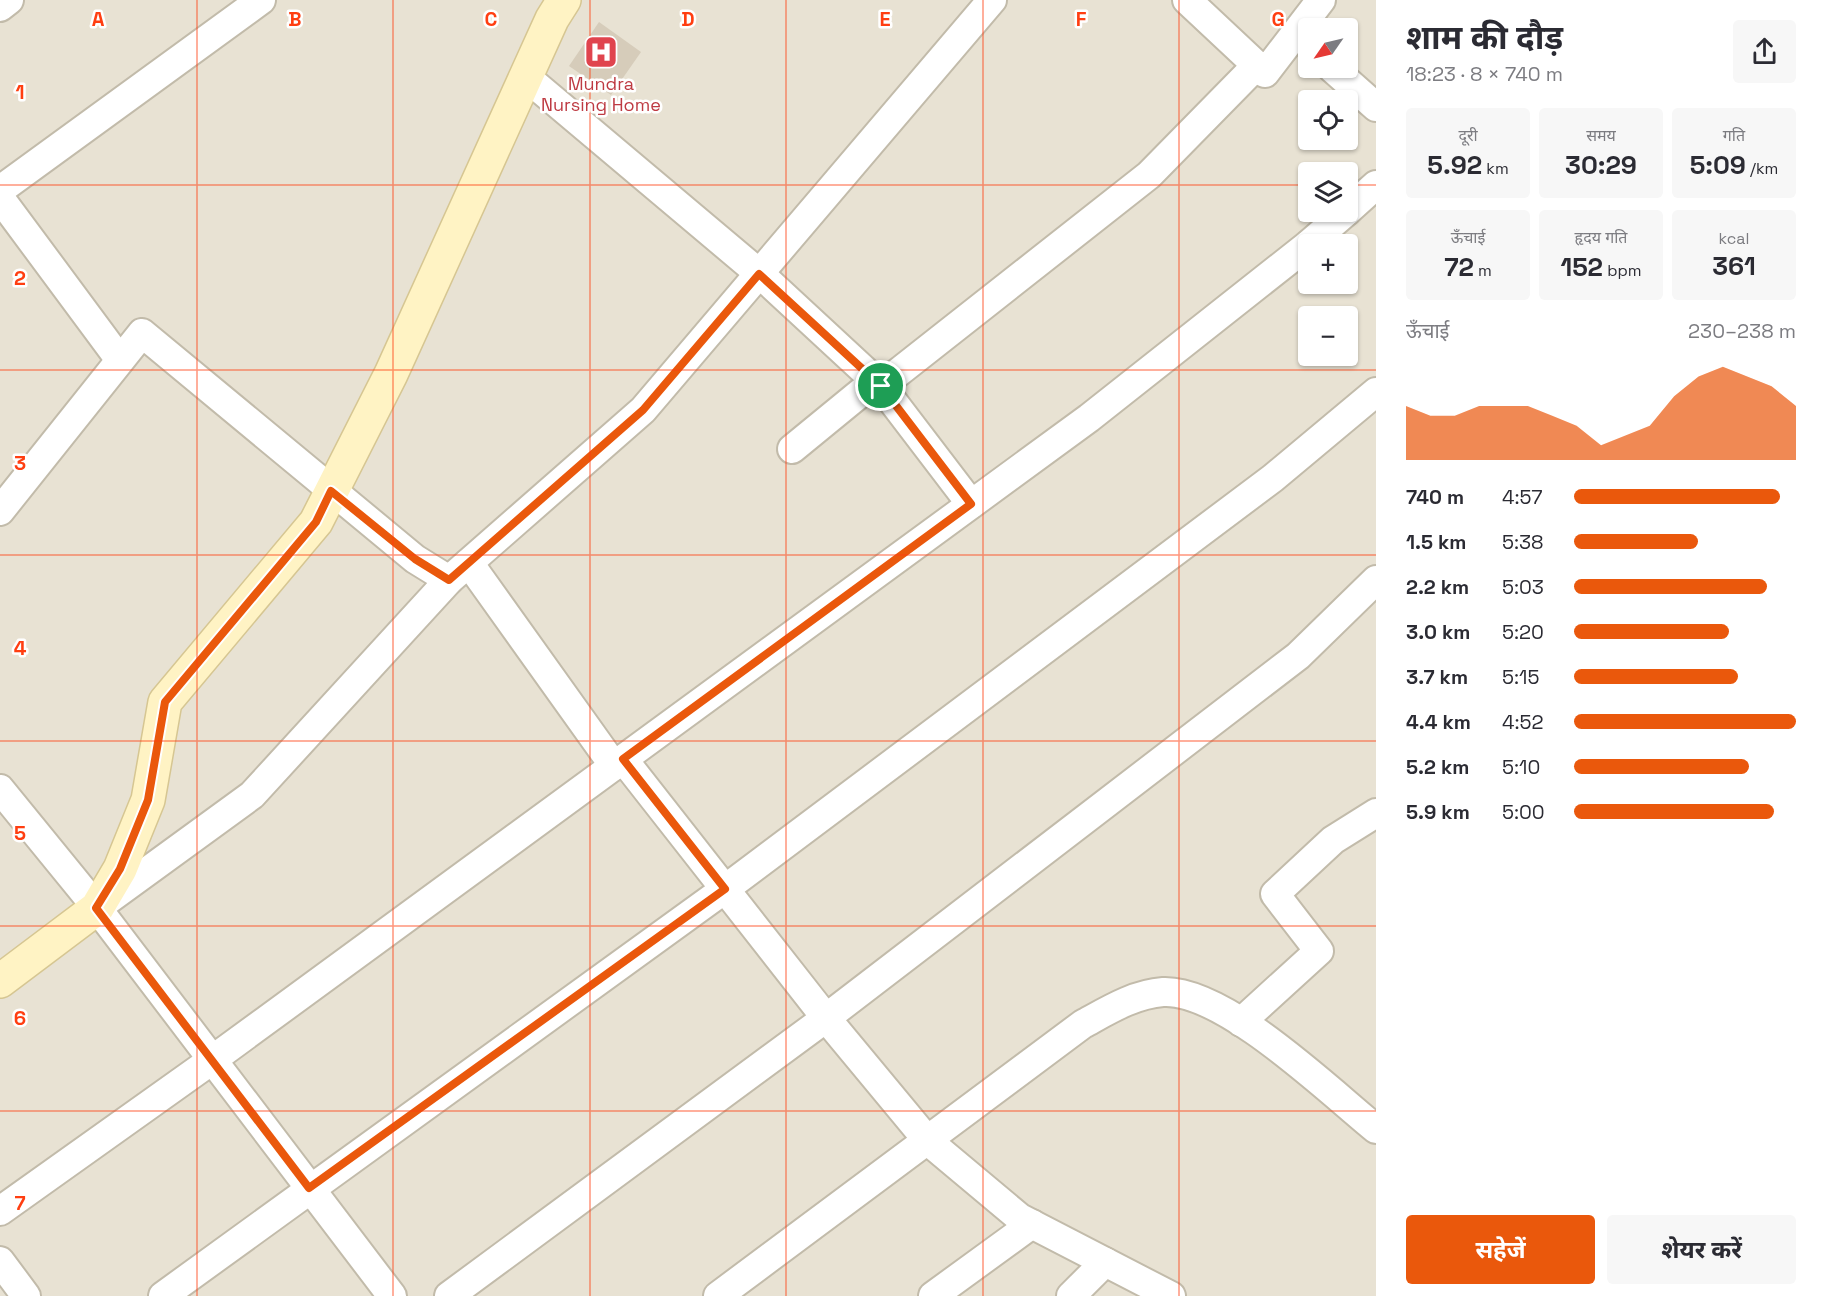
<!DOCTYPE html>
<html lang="hi">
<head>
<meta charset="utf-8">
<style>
  :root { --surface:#fff; --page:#f7f7f7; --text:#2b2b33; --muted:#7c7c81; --accent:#ea580c }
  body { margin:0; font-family:"Space Grotesk","Noto Sans Devanagari",sans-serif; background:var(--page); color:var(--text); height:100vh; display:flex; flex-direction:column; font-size:22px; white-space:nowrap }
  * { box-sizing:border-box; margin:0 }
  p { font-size:20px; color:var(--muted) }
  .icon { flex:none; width:33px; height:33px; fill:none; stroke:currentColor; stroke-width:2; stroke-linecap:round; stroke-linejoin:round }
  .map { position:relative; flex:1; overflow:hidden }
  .drawer { display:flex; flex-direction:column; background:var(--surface); width:450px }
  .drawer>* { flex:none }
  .needle { width:39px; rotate:236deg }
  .fabs { position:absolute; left:1298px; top:18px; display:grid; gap:12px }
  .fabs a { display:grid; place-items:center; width:60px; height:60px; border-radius:6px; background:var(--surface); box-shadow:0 2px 4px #0004; font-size:30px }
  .pin { position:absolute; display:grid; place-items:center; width:51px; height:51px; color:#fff; margin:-26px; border:3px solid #fff; border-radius:50%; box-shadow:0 2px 6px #0007 }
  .round { display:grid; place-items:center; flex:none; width:63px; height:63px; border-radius:6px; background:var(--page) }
  .headline { display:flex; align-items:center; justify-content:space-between; height:102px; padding:0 30px }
  h1 { font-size:33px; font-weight:700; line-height:45px }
  .metrics { display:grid; grid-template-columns:repeat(3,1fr); gap:9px; height:102px; padding:6px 30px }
  .metrics div { display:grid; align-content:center; border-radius:6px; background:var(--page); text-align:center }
  .metrics b { font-size:26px; font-weight:700 }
  .metrics small { font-size:16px; font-weight:400 }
  .metrics p { font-size:16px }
  .chart { height:168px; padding:12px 30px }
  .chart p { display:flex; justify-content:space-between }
  .chart svg { width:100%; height:108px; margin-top:6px; fill:var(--accent); opacity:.7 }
  .primary-button { display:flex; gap:12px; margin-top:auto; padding:12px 30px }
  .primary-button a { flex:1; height:69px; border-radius:6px; background:var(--accent); color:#fff; font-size:24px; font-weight:700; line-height:69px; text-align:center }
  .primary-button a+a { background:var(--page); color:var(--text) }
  ul { padding:0 30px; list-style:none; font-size:20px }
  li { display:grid; grid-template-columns:96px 72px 1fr; align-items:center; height:45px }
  li i { height:15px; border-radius:8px; background:var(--accent) }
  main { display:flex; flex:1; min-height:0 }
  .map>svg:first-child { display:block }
  .residential { fill:#e8e2d3; fill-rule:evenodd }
  .building { fill:#d6ccba }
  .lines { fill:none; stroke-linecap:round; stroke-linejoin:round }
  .minor-casing { stroke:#c2bbaa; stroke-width:32 }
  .secondary-casing { stroke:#d6c692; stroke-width:36 }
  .minor { stroke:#fff; stroke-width:28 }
  .secondary { stroke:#fff3c4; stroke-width:33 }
  .route-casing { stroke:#fff; stroke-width:12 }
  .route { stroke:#ea580c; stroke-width:8 }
  .grid { fill:none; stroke:#ff3e11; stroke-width:1.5; stroke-opacity:0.55 }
  .labels { text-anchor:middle; stroke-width:5; stroke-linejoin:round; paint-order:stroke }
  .health-label { font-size:18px; fill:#be3a42; stroke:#fff }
  .grid-label { font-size:20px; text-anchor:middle; font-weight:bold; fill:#ff3e11; stroke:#fff; stroke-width:5; stroke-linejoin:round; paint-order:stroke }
</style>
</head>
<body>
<main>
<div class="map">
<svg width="1376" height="1296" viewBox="0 0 1376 1296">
  <rect width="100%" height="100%" fill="#f3f0e5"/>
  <path class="residential" d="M0,0H1376V1296H0ZM1308,28H1347V68H1308ZM1308,100H1347V140H1308ZM1308,172H1347V212H1308ZM1308,244H1347V284H1308ZM1308,316H1347V356H1308Z"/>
  <polygon class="building" points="599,22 641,52 611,95 569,66"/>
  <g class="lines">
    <g class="minor-casing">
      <g id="minor">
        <polyline points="1187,0 1265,73 1321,0"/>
        <polyline points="0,7 9,0"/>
        <polyline points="1332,68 1376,107"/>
        <polyline points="526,77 760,274 881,386 971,504"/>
        <polyline points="0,190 261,0"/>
        <polyline points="0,198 120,360"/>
        <polyline points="1347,211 1376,185"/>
        <polyline points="1309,244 1346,212"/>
        <polyline points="881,386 1149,175 1256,66"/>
        <polyline points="792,449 875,381"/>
        <polyline points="0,511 142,333 415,559 449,580"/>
        <polyline points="469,563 614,766"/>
        <polyline points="623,759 826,1018 928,1141 1020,1218 1171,1296"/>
        <polyline points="0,789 97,908 392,1296"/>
        <polyline points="101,905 252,795 449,580 643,410 992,0"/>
        <polyline points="1241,1022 1319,951 1275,894 1333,840 1376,813"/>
        <polyline points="0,1211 212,1060 1089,418 1308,245"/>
        <polyline points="0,1261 26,1296"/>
        <polyline points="163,1296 725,889 1273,478 1376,392"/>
        <polyline points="449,1296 826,1018 1298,656 1376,580"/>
        <path d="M718,1296L1083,1024C1107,1011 1134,994 1163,992C1224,989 1329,1091 1376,1129"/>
        <polyline points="933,1296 1032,1224"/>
        <polyline points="1071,1296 1105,1262"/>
      </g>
    </g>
    <g class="secondary-casing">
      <polyline id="secondary" points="0,981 97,908 120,869 148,800 165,702 316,522 391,374 552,19 564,0"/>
    </g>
    <use href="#minor" class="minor"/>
    <use href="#secondary" class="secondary"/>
  </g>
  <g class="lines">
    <g class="route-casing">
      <polygon id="route" points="759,274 881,386 971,504 623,759 725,889 309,1188 96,908 120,869 148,800 165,702 316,522 331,491 415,559 449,580 643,410"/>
    </g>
    <use href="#route" class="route"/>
  </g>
  <path class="grid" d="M197,0V1296M393,0V1296M590,0V1296M786,0V1296M983,0V1296M1179,0V1296M0,185H1308M1347,185H1376M0,370H1376M0,555H1376M0,741H1376M0,926H1376M0,1111H1376"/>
  <defs>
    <g id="hospital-square" transform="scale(1.725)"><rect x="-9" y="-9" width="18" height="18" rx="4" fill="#e0444e" stroke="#fff"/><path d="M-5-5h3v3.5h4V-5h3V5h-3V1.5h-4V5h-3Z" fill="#fff"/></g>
  </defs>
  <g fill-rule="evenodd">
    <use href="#hospital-square" x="601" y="52"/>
  </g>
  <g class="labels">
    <g class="health-label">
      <text x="601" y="90">Mundra<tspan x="601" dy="21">Nursing Home</tspan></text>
    </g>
  </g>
  <g class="grid-label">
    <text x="98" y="26">A</text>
    <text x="295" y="26">B</text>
    <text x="491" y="26">C</text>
    <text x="688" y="26">D</text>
    <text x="885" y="26">E</text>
    <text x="1081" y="26">F</text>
    <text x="1278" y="26">G</text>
    <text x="20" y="99">1</text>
    <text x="20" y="285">2</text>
    <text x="20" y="470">3</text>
    <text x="20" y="655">4</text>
    <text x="20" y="840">5</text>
    <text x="20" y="1025">6</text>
    <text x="20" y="1210">7</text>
  </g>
</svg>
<div class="fabs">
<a><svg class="needle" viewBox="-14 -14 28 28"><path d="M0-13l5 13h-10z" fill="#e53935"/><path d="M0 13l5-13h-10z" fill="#7c7c81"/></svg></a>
<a><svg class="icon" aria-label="locate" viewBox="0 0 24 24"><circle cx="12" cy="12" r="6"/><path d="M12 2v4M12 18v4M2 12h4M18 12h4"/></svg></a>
<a><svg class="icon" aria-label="layers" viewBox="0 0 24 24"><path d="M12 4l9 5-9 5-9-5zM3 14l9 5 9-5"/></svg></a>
<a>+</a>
<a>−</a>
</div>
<div class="pin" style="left:881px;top:386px;background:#1e9e55"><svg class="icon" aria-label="arrive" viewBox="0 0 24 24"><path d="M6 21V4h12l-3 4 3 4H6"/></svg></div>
</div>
<section class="drawer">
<div class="headline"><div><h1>शाम की दौड़</h1><p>18:23 · 8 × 740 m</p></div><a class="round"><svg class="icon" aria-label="share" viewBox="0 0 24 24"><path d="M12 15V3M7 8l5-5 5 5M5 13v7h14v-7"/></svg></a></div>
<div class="metrics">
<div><p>दूरी</p><b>5.92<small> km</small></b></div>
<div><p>समय</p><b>30:29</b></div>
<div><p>गति</p><b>5:09<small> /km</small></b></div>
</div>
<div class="metrics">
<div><p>ऊँचाई</p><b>72<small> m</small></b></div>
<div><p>हृदय गति</p><b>152<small> bpm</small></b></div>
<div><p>kcal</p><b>361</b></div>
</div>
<div class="chart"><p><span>ऊँचाई</span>230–238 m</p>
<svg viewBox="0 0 160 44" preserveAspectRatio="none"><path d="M0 44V22L10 26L20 26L30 22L40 22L50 22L60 26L70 30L80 38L90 34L100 30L110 18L120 10L130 6L140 10L150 14L160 22V44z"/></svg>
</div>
<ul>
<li><b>740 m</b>4:57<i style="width:93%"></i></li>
<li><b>1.5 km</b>5:38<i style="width:56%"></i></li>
<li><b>2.2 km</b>5:03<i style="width:87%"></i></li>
<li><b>3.0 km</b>5:20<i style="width:70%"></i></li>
<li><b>3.7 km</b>5:15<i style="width:74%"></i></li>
<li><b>4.4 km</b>4:52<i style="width:100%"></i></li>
<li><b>5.2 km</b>5:10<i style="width:79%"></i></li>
<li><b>5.9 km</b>5:00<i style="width:90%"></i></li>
</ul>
<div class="primary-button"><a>सहेजें</a><a>शेयर करें</a></div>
</section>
</main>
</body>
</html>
